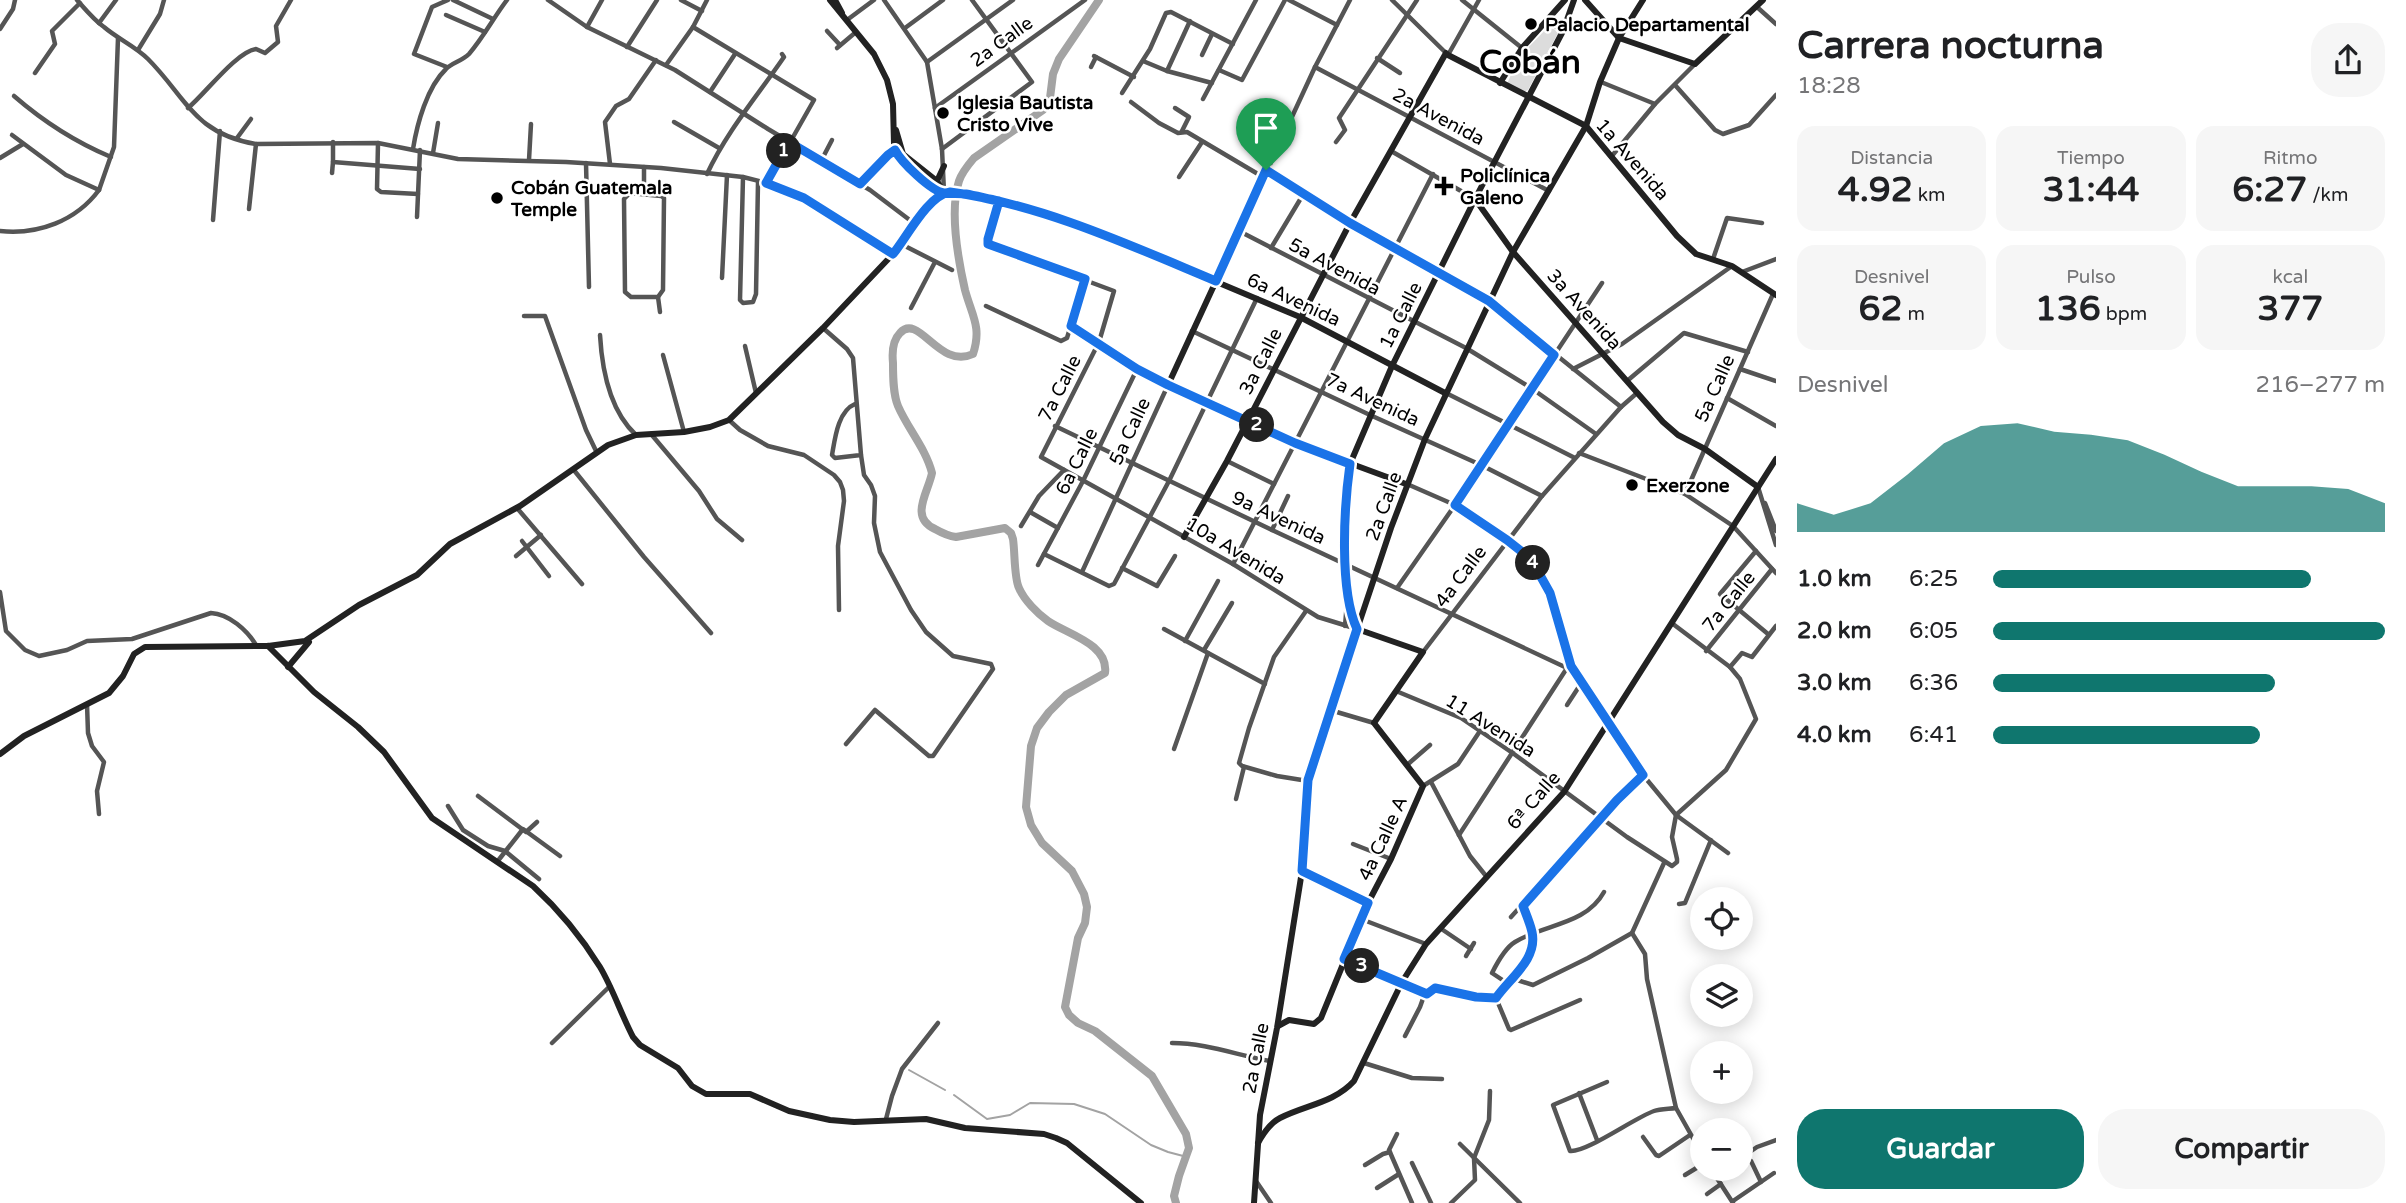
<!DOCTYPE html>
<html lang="es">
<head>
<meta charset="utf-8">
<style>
  :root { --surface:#fff; --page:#f6f6f6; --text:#202124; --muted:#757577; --accent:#0f766e }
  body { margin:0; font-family:"Varela Round",sans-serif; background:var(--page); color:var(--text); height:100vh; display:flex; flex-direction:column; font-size:26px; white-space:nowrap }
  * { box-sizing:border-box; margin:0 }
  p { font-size:23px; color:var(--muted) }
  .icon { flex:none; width:38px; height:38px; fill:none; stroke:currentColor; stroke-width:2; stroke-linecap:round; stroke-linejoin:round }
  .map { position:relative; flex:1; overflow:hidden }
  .drawer { display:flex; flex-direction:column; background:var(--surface); width:630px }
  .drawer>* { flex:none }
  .controls { position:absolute; left:1690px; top:887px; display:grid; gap:14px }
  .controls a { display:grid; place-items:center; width:63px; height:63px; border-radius:50%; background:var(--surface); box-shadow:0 4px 18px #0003; font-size:35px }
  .pin { position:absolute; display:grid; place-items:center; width:60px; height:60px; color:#fff; margin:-72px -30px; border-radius:50% 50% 50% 0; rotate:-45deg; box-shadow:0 0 7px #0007 }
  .pin .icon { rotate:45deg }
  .km { position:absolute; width:35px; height:35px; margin:-18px; border-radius:50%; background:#222; color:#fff; font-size:19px; line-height:35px; text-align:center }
  .round { display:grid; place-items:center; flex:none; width:74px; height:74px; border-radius:28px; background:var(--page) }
  .headline { display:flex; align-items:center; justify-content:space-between; height:119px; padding:0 21px }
  h1 { font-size:38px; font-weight:700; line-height:52px }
  .stats { display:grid; grid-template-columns:repeat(3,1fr); gap:10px; height:119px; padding:7px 21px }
  .stats div { display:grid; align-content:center; border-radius:18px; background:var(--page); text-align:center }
  .stats b { font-size:35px; font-weight:700 }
  .stats small { font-size:19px; font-weight:400 }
  .stats p { font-size:19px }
  .chart { height:196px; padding:14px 21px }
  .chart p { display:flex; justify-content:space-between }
  .chart svg { width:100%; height:126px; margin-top:7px; fill:var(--accent); opacity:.7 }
  .action { display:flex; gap:14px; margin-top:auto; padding:14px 21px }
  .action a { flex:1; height:80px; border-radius:28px; background:var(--accent); color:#fff; font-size:28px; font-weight:700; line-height:80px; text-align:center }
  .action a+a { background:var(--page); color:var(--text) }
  ul { padding:0 21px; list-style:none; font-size:23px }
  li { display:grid; grid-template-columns:112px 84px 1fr; align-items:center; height:52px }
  li i { height:18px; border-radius:9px; background:var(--accent) }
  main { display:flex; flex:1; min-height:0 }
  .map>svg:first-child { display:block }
  .green { fill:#dcdcdc }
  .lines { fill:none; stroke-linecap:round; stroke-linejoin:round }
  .stream { stroke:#a3a3a3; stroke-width:2 }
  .river { stroke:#a3a3a3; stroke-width:8 }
  .street { stroke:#555; stroke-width:4.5 }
  .secondary { stroke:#222; stroke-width:6 }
  .route-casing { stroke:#fff; stroke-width:14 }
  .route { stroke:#1a73e8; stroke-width:9 }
  .poi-dot { fill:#000; stroke:#fff; stroke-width:2.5 }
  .labels { text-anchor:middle; stroke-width:5; stroke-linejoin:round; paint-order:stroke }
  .poi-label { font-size:19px; font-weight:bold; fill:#000; stroke:#fff; text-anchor:start }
  .street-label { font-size:19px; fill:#000; stroke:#fff }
  .town-label { font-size:33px; font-weight:bold; fill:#000; stroke:#fff }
</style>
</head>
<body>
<main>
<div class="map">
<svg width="1776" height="1203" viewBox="0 0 1776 1203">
  <rect width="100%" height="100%" fill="#fff"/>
  <polygon class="green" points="1548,27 1552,27 1558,33 1528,90 1524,92 1507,84 1518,58"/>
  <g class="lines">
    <g class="stream">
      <polyline points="909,1070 945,1090"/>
      <polyline points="954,1095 987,1119 1010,1115 1030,1103 1074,1104 1105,1114 1151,1145 1168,1152 1187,1157"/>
    </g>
    <path class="river" d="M1099,0L1059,59L1053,74L1050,98L1043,110L974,158C968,165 962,172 959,181C949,212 958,259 965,290C972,316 982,327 973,354C939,370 919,312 900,333C892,341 892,353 893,363C893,377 893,394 898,406C908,429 926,449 932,473C928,493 909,517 935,529C942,533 948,536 956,537L1005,528L1011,533L1013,539C1015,552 1014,578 1019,588C1024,600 1038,614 1048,621C1067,634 1109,644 1105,673L1066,695L1049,712L1037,728L1031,746L1026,807L1031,825L1042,843L1072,871L1084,894L1087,907L1085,923L1078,938L1065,1007L1069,1015L1078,1023L1095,1031L1152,1076L1186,1134L1189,1148L1179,1176L1174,1196L1176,1203"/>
    <g class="street">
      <path d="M77,0C85,9 94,20 104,27C118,39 135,46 148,59C186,97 194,134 256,144L378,143L458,159L566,162L661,168L743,177L767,183L804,198L893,254"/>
      <polyline points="453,0 493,19"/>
      <polyline points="548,0 587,27 675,70 768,129 870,190 915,224"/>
      <polyline points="681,0 702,11"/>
      <polyline points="884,0 927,62 942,149 944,192"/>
      <polyline points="1289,0 1337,25"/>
      <polyline points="1392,0 1448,55 1479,0"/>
      <polyline points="1462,0 1522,48"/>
      <polyline points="1757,7 1776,24"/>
      <polyline points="446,15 485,32"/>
      <polyline points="847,20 874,0"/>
      <polyline points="1547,21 1563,31"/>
      <polyline points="99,23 116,0"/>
      <polyline points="587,27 602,0"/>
      <polyline points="693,27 814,100 767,183"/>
      <polyline points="905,28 943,0"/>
      <polyline points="0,29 13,9 15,0"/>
      <polyline points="827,31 840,45"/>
      <polyline points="627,47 657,0"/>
      <polyline points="837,48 856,32"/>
      <polyline points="138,50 160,14 164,0"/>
      <polyline points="1202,55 1212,34"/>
      <polyline points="1094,56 1134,77"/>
      <polyline points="1377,58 1400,73"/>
      <polyline points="1143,61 1167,71 1212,83"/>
      <polyline points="927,62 1013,0"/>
      <polyline points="666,65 693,27 707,0"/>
      <polyline points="447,67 414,54 432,7 448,0"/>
      <polyline points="1091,67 1096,57"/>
      <polyline points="1315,67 1549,191"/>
      <polyline points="1219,70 1242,80 1285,0"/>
      <polyline points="1167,71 1190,21"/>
      <polyline points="35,73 55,44 52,31 80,3"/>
      <polyline points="1601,82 1655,104"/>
      <polyline points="1675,85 1715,130 1723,134 1749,125 1776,95"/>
      <polyline points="710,92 735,54"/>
      <polyline points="1122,93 1150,49 1166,13 1171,12 1233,44"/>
      <path d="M14,96C44,122 75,142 111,157"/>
      <polyline points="1203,99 1256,0"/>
      <polyline points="1131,102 1159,123 1178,133 1187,132 1263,177"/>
      <path d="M188,108C205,94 236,52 256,49L265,53L278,42L276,26L291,0"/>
      <polyline points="935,108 1085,0"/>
      <polyline points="1175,108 1189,117 1182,131"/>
      <polyline points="674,122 719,148"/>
      <polyline points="12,135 66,175 99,190 114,147 118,38"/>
      <polyline points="237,138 251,119"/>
      <polyline points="333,142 333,162 420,169"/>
      <polyline points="1336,142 1345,130 1339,118 1417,0"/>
      <polyline points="378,143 377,189 381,192 418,194"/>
      <path d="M413,149C417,124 427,87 446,69C452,63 462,61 469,54C483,38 494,17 507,0"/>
      <polyline points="942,149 1032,82 972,0"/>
      <polyline points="1391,151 1475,199"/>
      <polyline points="433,153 438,123"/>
      <polyline points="1611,157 1655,104 1695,64"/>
      <polyline points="0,158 23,144"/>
      <polyline points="529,160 531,124"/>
      <polyline points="821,161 832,140"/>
      <polyline points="586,163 589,287"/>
      <polyline points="610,164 605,122 616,106 629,99 656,60"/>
      <polyline points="644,167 644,194"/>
      <polyline points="1267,170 1350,223 1489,301 1621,407"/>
      <polyline points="332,173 333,162"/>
      <path d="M707,174C727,131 758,95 784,57L782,54"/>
      <polyline points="743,177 740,300 743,303 753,302 756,294 758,182"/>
      <polyline points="1179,177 1202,142"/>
      <polyline points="860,184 888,155 897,149"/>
      <polygon points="630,193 661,196 664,198 663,290 658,297 631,297 625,292 624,199"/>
      <polyline points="998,202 988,239 988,244 1114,291 1099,342 1041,457 1233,564 1318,617 1357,629"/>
      <polyline points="249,209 256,144"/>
      <polyline points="417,217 420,150"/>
      <polyline points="213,220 220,131"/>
      <path d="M0,231C38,235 76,221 99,190"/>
      <polyline points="1239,231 1466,348 1531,388 1596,434"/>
      <polyline points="901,244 952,270"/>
      <polyline points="1271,248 1304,193"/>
      <polyline points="1713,259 1727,218 1762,223"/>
      <polyline points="1742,272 1776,259"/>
      <polyline points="722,278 727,175"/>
      <polyline points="1216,281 1315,67 1350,0"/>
      <polyline points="658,297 660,312"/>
      <polyline points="986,306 1061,341 1067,338 1085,279"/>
      <polyline points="911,308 935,262"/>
      <polyline points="524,316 545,316 586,430 597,453"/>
      <polyline points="1071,326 1137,369 1168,385 1082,572"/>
      <path d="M823,328L847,349L853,358L861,455L835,458L832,455C835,438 838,411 855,404"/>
      <polyline points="1192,331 1370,415 1481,465 1542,496"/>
      <path d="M600,335C602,370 610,411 636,435"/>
      <polyline points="745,346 756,393"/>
      <polyline points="663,355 684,432"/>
      <polyline points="1573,369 1622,344 1732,266"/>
      <polyline points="1740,369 1776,381"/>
      <polyline points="1627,381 1684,333 1748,352"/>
      <polyline points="1446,393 1575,458"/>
      <polyline points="1727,398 1776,426"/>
      <polyline points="729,420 740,430 768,446 804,455 834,475 840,482 843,490 844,501 838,546 839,610"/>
      <polyline points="1055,426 1272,530 1567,668"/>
      <polyline points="651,434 699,491 717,519 742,540"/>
      <polyline points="1579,453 1685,494 1733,526 1776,573"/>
      <polyline points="1227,461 1274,484"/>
      <polyline points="573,469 644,557 711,633"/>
      <polyline points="1407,484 1455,505 1507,539 1531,559 1550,593 1571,666 1643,775 1676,815 1728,853"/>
      <polyline points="1758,487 1776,545"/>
      <polyline points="1685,494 1773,294"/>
      <polyline points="1765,503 1776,531"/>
      <polyline points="517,508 582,584"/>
      <polyline points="1030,512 1058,528"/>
      <polyline points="1021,526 1039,496 1064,470"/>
      <polyline points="1272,530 1288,496"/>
      <polyline points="522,541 549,576"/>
      <polyline points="1756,551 1720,594 1768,634"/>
      <polyline points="1044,554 1109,586 1114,584 1169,481 1257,298"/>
      <polyline points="516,556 541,535"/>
      <polyline points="1233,564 1433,174"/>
      <polyline points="1038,565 1083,481 1137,369"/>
      <polyline points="1122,568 1157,586 1175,556"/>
      <polyline points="1397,588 1455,505 1602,283"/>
      <path d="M0,592L6,631L25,650L39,656L67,650L87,641L132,639L211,613C229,614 247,630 256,645"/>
      <polyline points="1306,611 1274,657 1249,728 1239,763 1242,766 1277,776 1308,781"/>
      <polyline points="1345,626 1347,602"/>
      <polyline points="1164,629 1265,684"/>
      <polyline points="1185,641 1218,581"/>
      <polyline points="1204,650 1232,603"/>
      <polyline points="1706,651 1772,569"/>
      <polyline points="1423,652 1542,496 1621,407 1637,393"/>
      <polyline points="1730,667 1742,653 1752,657 1776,626"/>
      <polyline points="1396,691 1461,718 1514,754 1627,837 1672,866 1677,862 1677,859 1672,837 1676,815 1726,770 1756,719 1740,679 1730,667 1673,624"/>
      <polyline points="87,704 88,733 92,746 104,762 97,791 99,814"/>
      <polyline points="1567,705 1582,682"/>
      <polyline points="1330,710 1374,723"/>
      <polyline points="846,744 875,710 929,756 933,756 993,669 991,664 953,656 926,632 911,610 880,552 874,523 875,496 871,485 864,475 861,455"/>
      <polyline points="1174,749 1208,653"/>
      <polyline points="1407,765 1430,745"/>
      <polyline points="1431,782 1470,856 1486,876"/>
      <polyline points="1423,786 1458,764 1480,731"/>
      <polyline points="478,796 526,832 537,822"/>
      <polyline points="1236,799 1244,767"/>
      <polyline points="448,806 463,830 488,846 505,851 539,879"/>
      <polyline points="1459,835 1567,668"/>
      <polyline points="1353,844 1391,859"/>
      <polyline points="497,862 523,829 560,856"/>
      <polyline points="1302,871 1368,903"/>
      <polyline points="1679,904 1685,903 1711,840"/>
      <polyline points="1511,917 1617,800 1643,775"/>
      <polyline points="1361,919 1426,944"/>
      <polyline points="1440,928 1471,949"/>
      <polyline points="1632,933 1645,954 1647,979 1676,1108 1703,1156"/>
      <polyline points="1466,956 1474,943"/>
      <polyline points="1344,959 1427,994 1435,988 1471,997 1496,998"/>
      <polyline points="1511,978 1533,985 1588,958 1632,933 1664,863"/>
      <path d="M1507,983L1492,973C1497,963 1505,948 1515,942C1544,924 1586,925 1604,892"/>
      <polyline points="1496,998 1509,1029 1511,1030 1580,1000"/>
      <path d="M1496,998C1526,955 1543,964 1523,906"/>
      <polyline points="1405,1036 1420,1007 1425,993"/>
      <polyline points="552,1043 610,986"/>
      <path d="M1172,1043C1205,1043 1237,1055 1270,1061"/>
      <polyline points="1364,1063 1412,1078 1442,1079"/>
      <path d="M1607,1082L1553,1105L1570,1151C1586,1153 1634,1118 1654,1111C1660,1109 1669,1109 1676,1108"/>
      <polyline points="1579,1093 1597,1140"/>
      <polyline points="886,1119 892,1096 902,1069 938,1023"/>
      <polyline points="1720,1130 1722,1129"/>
      <polyline points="1397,1134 1389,1150 1412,1203"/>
      <polyline points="1643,1137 1656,1155 1659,1156 1690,1135"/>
      <polyline points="1460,1144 1520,1203"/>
      <polyline points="1741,1158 1757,1147 1776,1140"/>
      <polyline points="1751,1161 1761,1182"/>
      <polyline points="1412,1163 1431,1203"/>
      <polyline points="1365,1165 1383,1154 1390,1152"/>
      <polyline points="1711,1169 1733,1203"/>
      <polyline points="1685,1175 1703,1164"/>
      <polyline points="1715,1175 1725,1169"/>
      <polyline points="1256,1181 1271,1203"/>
      <polyline points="1377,1188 1399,1174"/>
      <polyline points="1707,1194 1721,1184"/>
      <polyline points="1733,1201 1774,1173"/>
      <polyline points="1451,1203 1475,1180 1474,1158 1489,1120 1490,1091"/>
    </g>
    <g class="secondary">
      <polyline points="830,0 874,54 887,80 893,104 894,144 899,158 932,187 944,193"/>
      <polyline points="835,0 842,13"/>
      <polyline points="1585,0 1619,38 1695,64 1763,0"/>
      <polyline points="1448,55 1586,126 1677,236 1696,254 1732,266 1776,295"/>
      <polyline points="1500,83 1522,48 1565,0"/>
      <polyline points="896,130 903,154 937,181 943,191"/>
      <polyline points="937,181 944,166"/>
      <polyline points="1475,199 1513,252 1663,422 1678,435 1705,449 1758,487"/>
      <polyline points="1216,281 1168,385 1295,443 1406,484"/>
      <polyline points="1184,537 1227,461 1350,223 1446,53"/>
      <polyline points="1357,629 1352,617 1347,595 1345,564 1350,464 1392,366 1475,199 1563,31 1574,0"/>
      <path d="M268,646L314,692L358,727L384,752L432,818L533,886C558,909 582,938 600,967C613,989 621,1014 633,1037L640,1045L678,1068L692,1086L706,1094H750L789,1111L830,1120L854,1122L926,1119L965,1128L1044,1134L1056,1138L1067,1143L1141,1203"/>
      <polyline points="288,667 309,642"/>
      <polyline points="0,754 24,736 109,693 123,676 134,654 145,647 268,646 305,641 359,605 417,575 450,544 520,506 608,445 636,435 684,432 710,427 729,420 823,328 893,254 933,200 941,195 950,192 1013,205 1143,251 1300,317 1445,393"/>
      <polyline points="1278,1026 1289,1020 1314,1024 1321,1018 1368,903 1391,859 1423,786 1374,723 1423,652 1357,629"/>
      <path d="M1258,1143C1263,1134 1270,1123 1280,1118C1305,1105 1334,1103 1354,1081L1402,982L1426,944L1564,792L1776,459"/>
      <polyline points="1254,1203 1260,1115 1277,1028 1302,871 1308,781 1330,710 1391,528 1425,439 1513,252 1586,126 1600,82 1619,38 1643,0"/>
    </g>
  </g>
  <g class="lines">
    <g class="route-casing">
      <path id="route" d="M1266,170L1216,281C1132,246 1041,204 950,192C928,195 907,237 893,254L804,198L766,183L789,142L860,184L888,155L895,150C901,162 931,191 944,193C951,194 959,193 966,194C977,196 988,199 999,201L988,239V244L1085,279L1071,326L1137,369L1168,385L1295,443L1350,464C1344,507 1339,590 1357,629L1308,780L1302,871L1368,903L1344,959L1427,994L1435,988L1476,997L1496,998C1510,978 1538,959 1532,932C1530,923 1526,914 1523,906L1617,800L1643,775L1571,666L1550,593L1531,559L1507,540L1455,505L1554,355L1489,301L1350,223L1266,170"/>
    </g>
    <use href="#route" class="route"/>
  </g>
  <g class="poi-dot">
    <circle cx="1531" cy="24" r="7"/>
    <circle cx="943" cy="113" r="7"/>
    <path d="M1440.5 175.5h7v7h7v7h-7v7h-7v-7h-7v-7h7z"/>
    <circle cx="497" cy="198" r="7"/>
    <circle cx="1632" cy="485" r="7"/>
  </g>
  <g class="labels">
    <g class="poi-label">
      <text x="1545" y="31">Palacio Departamental</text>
      <text x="957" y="109">Iglesia Bautista<tspan x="957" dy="22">Cristo Vive</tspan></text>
      <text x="1460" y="182">Policlínica<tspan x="1460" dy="22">Galeno</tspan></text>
      <text x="511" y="194">Cobán Guatemala<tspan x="511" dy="22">Temple</tspan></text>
      <text x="1646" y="492">Exerzone</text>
    </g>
    <g class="street-label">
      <text transform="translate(1001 41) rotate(-36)" y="7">2a Calle</text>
      <text transform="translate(1439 116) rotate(28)" y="7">2a Avenida</text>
      <text transform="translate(1633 159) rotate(49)" y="7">1a Avenida</text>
      <text transform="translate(1335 266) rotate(28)" y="7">5a Avenida</text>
      <text transform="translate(1294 299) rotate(25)" y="7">6a Avenida</text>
      <text transform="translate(1585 309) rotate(48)" y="7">3a Avenida</text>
      <text transform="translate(1400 315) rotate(-63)" y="7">1a Calle</text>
      <text transform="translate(1260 361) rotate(-63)" y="7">3a Calle</text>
      <text transform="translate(1059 388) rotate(-63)" y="7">7a Calle</text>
      <text transform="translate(1714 388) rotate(-66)" y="7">5a Calle</text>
      <text transform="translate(1373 399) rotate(25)" y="7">7a Avenida</text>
      <text transform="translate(1129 431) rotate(-65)" y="7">5a Calle</text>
      <text transform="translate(1076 461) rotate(-64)" y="7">6a Calle</text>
      <text transform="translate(1383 506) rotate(-70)" y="7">2a Calle</text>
      <text transform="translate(1279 517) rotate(25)" y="7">9a Avenida</text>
      <text transform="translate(1236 550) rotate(31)" y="7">10a Avenida</text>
      <text transform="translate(1460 576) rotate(-53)" y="7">4a Calle</text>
      <text transform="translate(1728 601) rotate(-51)" y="7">7a Calle</text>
      <text transform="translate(1491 725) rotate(32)" y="7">11 Avenida</text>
      <text transform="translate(1533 800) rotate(-49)" y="7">6ª Calle</text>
      <text transform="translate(1382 838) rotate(-65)" y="7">4a Calle A</text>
      <text transform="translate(1255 1058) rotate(-79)" y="7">2a Calle</text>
    </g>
    <g class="town-label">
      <text x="1530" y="73">Cobán</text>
    </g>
  </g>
</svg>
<div class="controls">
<a><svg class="icon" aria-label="locate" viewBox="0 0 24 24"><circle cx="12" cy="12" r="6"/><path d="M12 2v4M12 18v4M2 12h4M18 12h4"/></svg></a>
<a><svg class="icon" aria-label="layers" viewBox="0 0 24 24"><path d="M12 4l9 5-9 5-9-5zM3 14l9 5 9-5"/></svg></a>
<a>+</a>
<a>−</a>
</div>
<div class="pin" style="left:1266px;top:170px;background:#1e9e55"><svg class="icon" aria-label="arrive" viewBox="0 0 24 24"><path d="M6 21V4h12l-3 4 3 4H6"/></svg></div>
<b class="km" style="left:784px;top:151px">1</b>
<b class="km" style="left:1257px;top:425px">2</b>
<b class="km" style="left:1362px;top:966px">3</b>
<b class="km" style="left:1533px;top:563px">4</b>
</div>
<section class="drawer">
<div class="headline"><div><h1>Carrera nocturna</h1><p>18:28</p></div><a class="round"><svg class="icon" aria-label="share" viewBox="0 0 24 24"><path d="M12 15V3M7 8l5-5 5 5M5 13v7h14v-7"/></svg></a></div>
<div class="stats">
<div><p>Distancia</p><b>4.92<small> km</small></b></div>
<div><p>Tiempo</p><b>31:44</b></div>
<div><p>Ritmo</p><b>6:27<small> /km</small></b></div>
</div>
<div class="stats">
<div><p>Desnivel</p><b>62<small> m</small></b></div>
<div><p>Pulso</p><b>136<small> bpm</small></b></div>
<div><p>kcal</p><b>377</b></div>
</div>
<div class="chart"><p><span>Desnivel</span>216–277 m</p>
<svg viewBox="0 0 160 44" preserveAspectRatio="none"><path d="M0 44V34L10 38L20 34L30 24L40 13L50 7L60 6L70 9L80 10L90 12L100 17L110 23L120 28L130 28L140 28L150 29L160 34V44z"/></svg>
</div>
<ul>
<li><b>1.0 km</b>6:25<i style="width:81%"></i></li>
<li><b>2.0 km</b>6:05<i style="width:100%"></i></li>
<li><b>3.0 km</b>6:36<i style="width:72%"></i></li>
<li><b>4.0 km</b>6:41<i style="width:68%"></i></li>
</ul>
<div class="action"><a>Guardar</a><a>Compartir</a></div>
</section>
</main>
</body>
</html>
